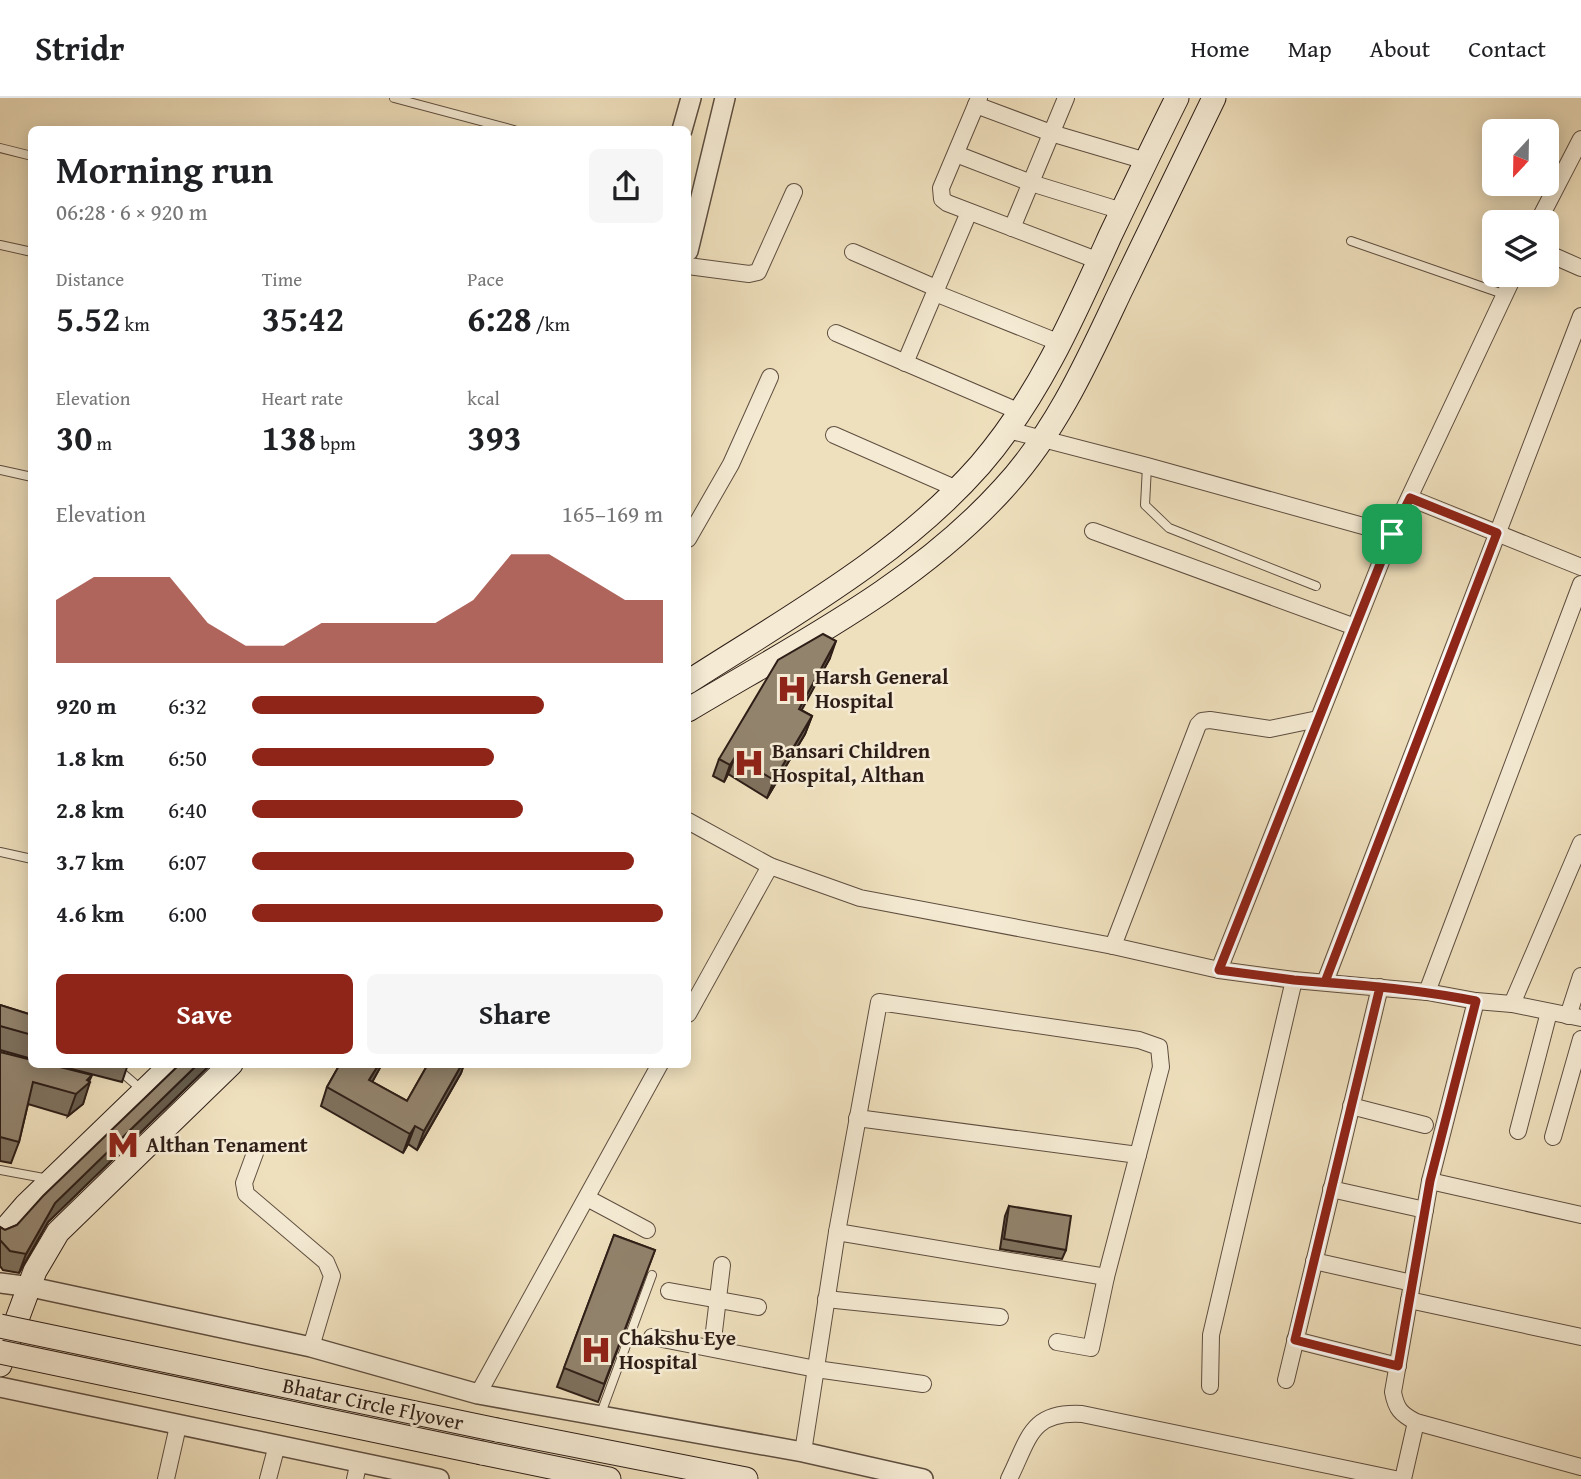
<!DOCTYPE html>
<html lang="en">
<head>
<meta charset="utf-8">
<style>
  :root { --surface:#fff; --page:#f6f6f6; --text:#202124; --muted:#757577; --line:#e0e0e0; --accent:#8f2418 }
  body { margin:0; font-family:"Gentium Book Plus",serif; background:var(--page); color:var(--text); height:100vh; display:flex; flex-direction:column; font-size:26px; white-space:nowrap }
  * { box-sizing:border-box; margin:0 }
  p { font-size:23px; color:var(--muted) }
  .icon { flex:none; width:38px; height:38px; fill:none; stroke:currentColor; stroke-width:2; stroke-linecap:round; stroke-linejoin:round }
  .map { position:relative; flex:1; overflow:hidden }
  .drawer { position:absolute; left:28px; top:28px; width:663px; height:942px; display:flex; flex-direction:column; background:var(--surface); border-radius:10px; box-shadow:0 4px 18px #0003 }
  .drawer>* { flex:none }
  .needle { width:46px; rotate:202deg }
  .buttons { position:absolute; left:1482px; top:21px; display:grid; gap:14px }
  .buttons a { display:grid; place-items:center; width:77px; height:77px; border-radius:10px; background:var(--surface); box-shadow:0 4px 18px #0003; font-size:35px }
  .pin { position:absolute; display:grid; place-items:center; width:60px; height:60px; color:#fff; margin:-30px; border-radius:14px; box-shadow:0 4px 10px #0006 }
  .round { display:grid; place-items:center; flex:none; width:74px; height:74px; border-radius:10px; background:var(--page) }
  .head { display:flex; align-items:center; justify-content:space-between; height:119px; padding:0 28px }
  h1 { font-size:38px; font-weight:800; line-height:52px }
  .stats { display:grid; grid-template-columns:repeat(3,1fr); gap:10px; height:119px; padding:7px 28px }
  .stats div { display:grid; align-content:center }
  .stats b { font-size:35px; font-weight:800 }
  .stats small { font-size:19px; font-weight:400 }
  .stats p { font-size:19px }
  .chart { height:196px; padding:14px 28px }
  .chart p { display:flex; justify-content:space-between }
  .chart svg { width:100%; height:126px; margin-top:7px; fill:var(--accent); opacity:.7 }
  .button { display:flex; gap:14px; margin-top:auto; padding:14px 28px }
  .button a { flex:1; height:80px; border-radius:10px; background:var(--accent); color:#fff; font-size:28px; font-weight:800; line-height:80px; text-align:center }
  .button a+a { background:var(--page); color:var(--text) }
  ul { padding:0 28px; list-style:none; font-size:23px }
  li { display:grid; grid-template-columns:112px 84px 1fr; align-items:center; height:52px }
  li i { height:18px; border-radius:9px; background:var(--accent) }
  header { display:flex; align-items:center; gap:42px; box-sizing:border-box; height:98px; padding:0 35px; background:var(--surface); border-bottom:2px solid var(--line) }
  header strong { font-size:33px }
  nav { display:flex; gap:38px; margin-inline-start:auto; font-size:24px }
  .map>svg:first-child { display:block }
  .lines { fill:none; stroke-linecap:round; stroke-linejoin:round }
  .service-casing { stroke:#5e4e40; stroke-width:10 }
  .minor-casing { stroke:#5e4e40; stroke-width:18 }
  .tertiary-casing { stroke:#5e4e40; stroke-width:22 }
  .secondary-casing { stroke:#2e1e17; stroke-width:25 }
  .service { stroke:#f5ebd4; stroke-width:8 }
  .minor { stroke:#f5ebd4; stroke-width:16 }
  .tertiary { stroke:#f5ebd4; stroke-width:19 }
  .secondary { stroke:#f5ebd4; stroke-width:23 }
  .secondary-bridge-casing { stroke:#2e1e17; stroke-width:25; stroke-linecap:butt }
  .secondary-bridge { stroke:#f5ebd4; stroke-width:23 }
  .wall { fill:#7e715e; stroke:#2e1e17; stroke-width:2 }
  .shaded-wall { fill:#665c4c; stroke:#2e1e17; stroke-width:2 }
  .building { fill:#92836d; stroke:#2e1e17; stroke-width:2 }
  .route-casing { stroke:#fff; stroke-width:14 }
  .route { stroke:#8f2418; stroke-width:9 }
  .labels { text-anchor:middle; stroke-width:5; stroke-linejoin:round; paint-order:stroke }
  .poi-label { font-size:21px; font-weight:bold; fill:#2e1e17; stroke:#f5ebd4; text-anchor:start }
  .street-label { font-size:21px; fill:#2e1e17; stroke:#f5ebd4 }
</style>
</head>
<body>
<header>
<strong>Stridr</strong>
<nav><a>Home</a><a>Map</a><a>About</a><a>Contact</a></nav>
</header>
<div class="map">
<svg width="1581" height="1381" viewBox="0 0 1581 1381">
  <rect width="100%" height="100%" fill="#efe0bd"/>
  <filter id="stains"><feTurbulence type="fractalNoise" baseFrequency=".00286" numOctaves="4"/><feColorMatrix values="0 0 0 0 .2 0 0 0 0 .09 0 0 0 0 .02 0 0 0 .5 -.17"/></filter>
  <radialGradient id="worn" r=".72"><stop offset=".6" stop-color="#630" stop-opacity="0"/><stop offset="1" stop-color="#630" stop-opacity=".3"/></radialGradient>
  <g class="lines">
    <g class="service-casing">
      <g id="service">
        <polyline points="394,0 514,32"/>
        <polyline points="0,50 32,58"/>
        <polyline points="1351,143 1506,197"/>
        <polyline points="0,147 32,154"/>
        <polyline points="1147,368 1145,407 1169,430 1316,488"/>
        <polyline points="0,372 32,379"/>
        <polyline points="0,754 32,761"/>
        <polyline points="112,966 142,992"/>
        <polyline points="0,1072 49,1081"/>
        <polyline points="600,1318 652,1177"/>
      </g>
    </g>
    <g class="minor-casing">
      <g id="minor">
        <polyline points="979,0 941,90 942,101 947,105 1099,163"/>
        <polyline points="976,7 1051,35 1146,63"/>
        <polyline points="956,56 1031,85 1122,113"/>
        <polyline points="1538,124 1581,41"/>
        <polyline points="1012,130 1066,0"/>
        <polyline points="853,154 936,190"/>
        <polyline points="1547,155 1581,170"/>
        <polyline points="688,168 749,176 758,174 794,94"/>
        <polyline points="935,195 1060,245"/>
        <polyline points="836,235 1020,314"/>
        <polyline points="905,265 969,114"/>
        <polyline points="1008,332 1147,368 1392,436"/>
        <polyline points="834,337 957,391"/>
        <polyline points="1410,400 1581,469"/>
        <polyline points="1093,433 1355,529"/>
        <polyline points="688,441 731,366 770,279"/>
        <polyline points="688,723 770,768 860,800 1113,848 1219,872 1294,882 1427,894 1476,903 1512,906 1581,920"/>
        <polyline points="1113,848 1198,627 1202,623 1210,622 1270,631 1318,621"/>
        <polyline points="1219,872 1392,436 1514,177"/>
        <polyline points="1325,884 1581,218"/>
        <polyline points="1427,894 1581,486"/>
        <path d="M1476,903L1430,1083L1393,1294C1396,1311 1401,1316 1416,1324L1581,1369"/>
        <polyline points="1512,906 1581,745"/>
        <polyline points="688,916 770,768"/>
        <polyline points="1568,918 1581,878"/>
        <polyline points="1351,1008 1425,1027"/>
        <polyline points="857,1020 1138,1057"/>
        <polyline points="1518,1033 1549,914"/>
        <polyline points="1553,1039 1581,941"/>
        <polyline points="255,1055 244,1085 246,1096 326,1164 332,1178 311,1249"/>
        <polyline points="1430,1083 1581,1117"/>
        <polyline points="1331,1091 1425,1112"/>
        <polyline points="587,1100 647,1132"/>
        <polyline points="837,1134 1106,1179"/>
        <polyline points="1314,1163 1412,1185"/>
        <polyline points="669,1193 758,1209"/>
        <polyline points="826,1201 1000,1219"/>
        <polyline points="1409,1202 1581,1239"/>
        <polyline points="652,1239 816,1271 923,1286"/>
        <polyline points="1295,1242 1398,1268"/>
        <polyline points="712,1250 722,1167"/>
        <polyline points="1286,1282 1380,889"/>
        <polyline points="1210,1288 1211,1237 1294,882"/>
        <polyline points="478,1296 660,966"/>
        <polyline points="803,1354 837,1134 879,904 1139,942 1159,949 1161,969 1106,1179 1091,1250 1057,1244"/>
        <polyline points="166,1381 178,1328"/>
        <polyline points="268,1381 277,1347"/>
        <polyline points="355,1381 359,1363"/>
        <path d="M1009,1381C1029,1341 1030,1313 1082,1316L1395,1381"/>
        <polyline points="1403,1381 1416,1324"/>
      </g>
    </g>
    <g class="tertiary-casing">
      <g id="tertiary">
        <polyline points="682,32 691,0"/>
        <polyline points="688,153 725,0"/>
        <polyline points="0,1185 31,1189 311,1249 478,1296 803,1354 923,1381"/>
        <polyline points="0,1289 439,1381"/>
      </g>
    </g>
    <g class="secondary-casing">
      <g id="secondary">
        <path d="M688,584C789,519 900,458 980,367C1038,300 1074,218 1110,138C1132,92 1154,46 1177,0"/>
        <path d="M688,612C798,546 916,487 1003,391C1055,335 1087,264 1119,196C1151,131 1182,65 1214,0"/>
        <polyline points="0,1137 26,1107 172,966"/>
        <polyline points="0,1267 35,1173 58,1134 231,966"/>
        <polyline points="497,1332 746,1381"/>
        <polyline points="482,1355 609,1381"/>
      </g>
    </g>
    <use href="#service" class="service"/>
    <use href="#minor" class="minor"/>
    <use href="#tertiary" class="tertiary"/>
    <use href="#secondary" class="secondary"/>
    <g class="secondary-bridge-casing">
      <g id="secondary-bridge">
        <polyline points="0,1228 497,1332"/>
        <polyline points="0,1254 482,1355"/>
      </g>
    </g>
    <use href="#secondary-bridge" class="secondary-bridge"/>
  </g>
  <g class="wall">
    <polygon points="830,560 801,612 812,618 805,636 767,700 728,676 724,684 713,678 719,661"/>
    <polygon points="0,907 32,917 32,961 0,952"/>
    <polygon points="0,954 89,984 83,1006 68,1018 28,1006 19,1044 11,1065 0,1063"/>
    <polygon points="52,966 128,966 122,984"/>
    <polygon points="180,966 211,966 48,1124 19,1175 3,1172 0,1168 0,1129 5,1132 17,1127"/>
    <polygon points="340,966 382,966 372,984 407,1003 428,966 464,966 461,975 417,1052 408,1046 403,1055 321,1008 327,989"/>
    <polygon points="1009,1108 1066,1152 1062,1161 1000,1151 1005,1118"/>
    <polygon points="614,1137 655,1152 598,1304 557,1289"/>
  </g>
  <g class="shaded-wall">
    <polygon points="836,543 830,560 793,628 799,611"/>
    <polygon points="812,618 805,636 767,700 774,682"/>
    <polygon points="735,659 728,676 724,684 730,667"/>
    <polygon points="198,966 211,966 48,1124 19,1175 26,1156 55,1105"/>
    <polygon points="379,966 382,966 363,1001 369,982"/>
    <polygon points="462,966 464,966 461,975 417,1052 424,1033"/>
    <polygon points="92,977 88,986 90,984 83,1006 68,1018 76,996"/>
    <polygon points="415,1028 408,1046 403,1055 410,1036"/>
  </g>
  <g class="building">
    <polygon points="823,536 836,543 799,611 812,618 774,682 735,659 730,667 719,661 778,562"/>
    <polygon points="0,907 32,917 32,937 0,928"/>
    <polygon points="0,954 32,962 32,966 48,966 92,977 87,982 90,984 76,996 33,984 19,1044 0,1039"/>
    <polygon points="180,966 198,966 55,1105 26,1156 10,1153 0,1142 0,1129 5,1132 17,1127 43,1098"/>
    <polygon points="340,966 379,966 369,982 407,1003 428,966 462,966 424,1033 415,1028 410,1036 327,989"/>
    <polygon points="1009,1108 1071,1118 1066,1152 1004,1141"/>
    <polygon points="614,1137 655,1152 604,1286 564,1270"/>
  </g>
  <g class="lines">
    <g class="route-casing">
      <path id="route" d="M1392,436L1219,872L1294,882L1380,889L1295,1242L1398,1268L1430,1083L1476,903C1426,893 1376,888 1325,884L1497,435L1410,400L1392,436"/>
    </g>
    <use href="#route" class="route"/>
  </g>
  <defs>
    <g id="hospital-bare" transform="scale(2.415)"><path d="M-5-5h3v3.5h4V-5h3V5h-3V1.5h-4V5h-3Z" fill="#8f2418" stroke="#f5ebd4" stroke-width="2.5" paint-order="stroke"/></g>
    <g id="metro-bare" transform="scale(2.415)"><path d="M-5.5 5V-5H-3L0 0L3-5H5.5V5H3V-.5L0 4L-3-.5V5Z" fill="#8f2418" stroke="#f5ebd4" stroke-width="2.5" paint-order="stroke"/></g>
  </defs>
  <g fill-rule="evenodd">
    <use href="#hospital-bare" x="792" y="591"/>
    <use href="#hospital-bare" x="749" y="665"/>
    <use href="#metro-bare" x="123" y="1047"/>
    <use href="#hospital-bare" x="596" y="1252"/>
  </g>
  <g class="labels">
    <g class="poi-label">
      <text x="815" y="586">Harsh General<tspan x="815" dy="24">Hospital</tspan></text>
      <text x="772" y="660">Bansari Children<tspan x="772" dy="24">Hospital, Althan</tspan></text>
      <text x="146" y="1054">Althan Tenament</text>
      <text x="619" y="1247">Chakshu Eye<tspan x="619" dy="24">Hospital</tspan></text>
    </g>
    <g class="street-label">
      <text transform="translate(373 1306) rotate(12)" y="7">Bhatar Circle Flyover</text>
    </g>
  </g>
  <rect width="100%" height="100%" filter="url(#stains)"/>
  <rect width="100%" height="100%" fill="url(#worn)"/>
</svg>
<div class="buttons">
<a><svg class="needle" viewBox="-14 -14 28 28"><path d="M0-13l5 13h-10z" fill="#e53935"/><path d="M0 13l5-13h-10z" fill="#757577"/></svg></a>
<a><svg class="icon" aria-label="layers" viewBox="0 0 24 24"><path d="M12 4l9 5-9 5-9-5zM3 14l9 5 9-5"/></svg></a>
</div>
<div class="pin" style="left:1392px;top:436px;background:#1e9e55"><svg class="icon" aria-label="arrive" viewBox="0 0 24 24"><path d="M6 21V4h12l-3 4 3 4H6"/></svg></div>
<section class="drawer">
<div class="head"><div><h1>Morning run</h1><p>06:28 · 6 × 920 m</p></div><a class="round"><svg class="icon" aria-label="share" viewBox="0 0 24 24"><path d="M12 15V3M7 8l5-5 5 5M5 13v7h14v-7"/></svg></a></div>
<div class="stats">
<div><p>Distance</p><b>5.52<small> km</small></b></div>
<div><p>Time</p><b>35:42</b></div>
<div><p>Pace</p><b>6:28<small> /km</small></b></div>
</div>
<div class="stats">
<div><p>Elevation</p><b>30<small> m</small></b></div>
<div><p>Heart rate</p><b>138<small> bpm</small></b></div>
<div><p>kcal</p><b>393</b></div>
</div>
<div class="chart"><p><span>Elevation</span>165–169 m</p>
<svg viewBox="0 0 160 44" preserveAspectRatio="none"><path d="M0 44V22L10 14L20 14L30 14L40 30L50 38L60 38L70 30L80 30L90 30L100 30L110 22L120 6L130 6L140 14L150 22L160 22V44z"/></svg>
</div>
<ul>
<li><b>920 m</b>6:32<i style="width:71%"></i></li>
<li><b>1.8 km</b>6:50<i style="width:59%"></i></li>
<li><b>2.8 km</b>6:40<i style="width:66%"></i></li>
<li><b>3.7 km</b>6:07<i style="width:93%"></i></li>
<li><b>4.6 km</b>6:00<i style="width:100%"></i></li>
</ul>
<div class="button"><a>Save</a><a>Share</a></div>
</section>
</div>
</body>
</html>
